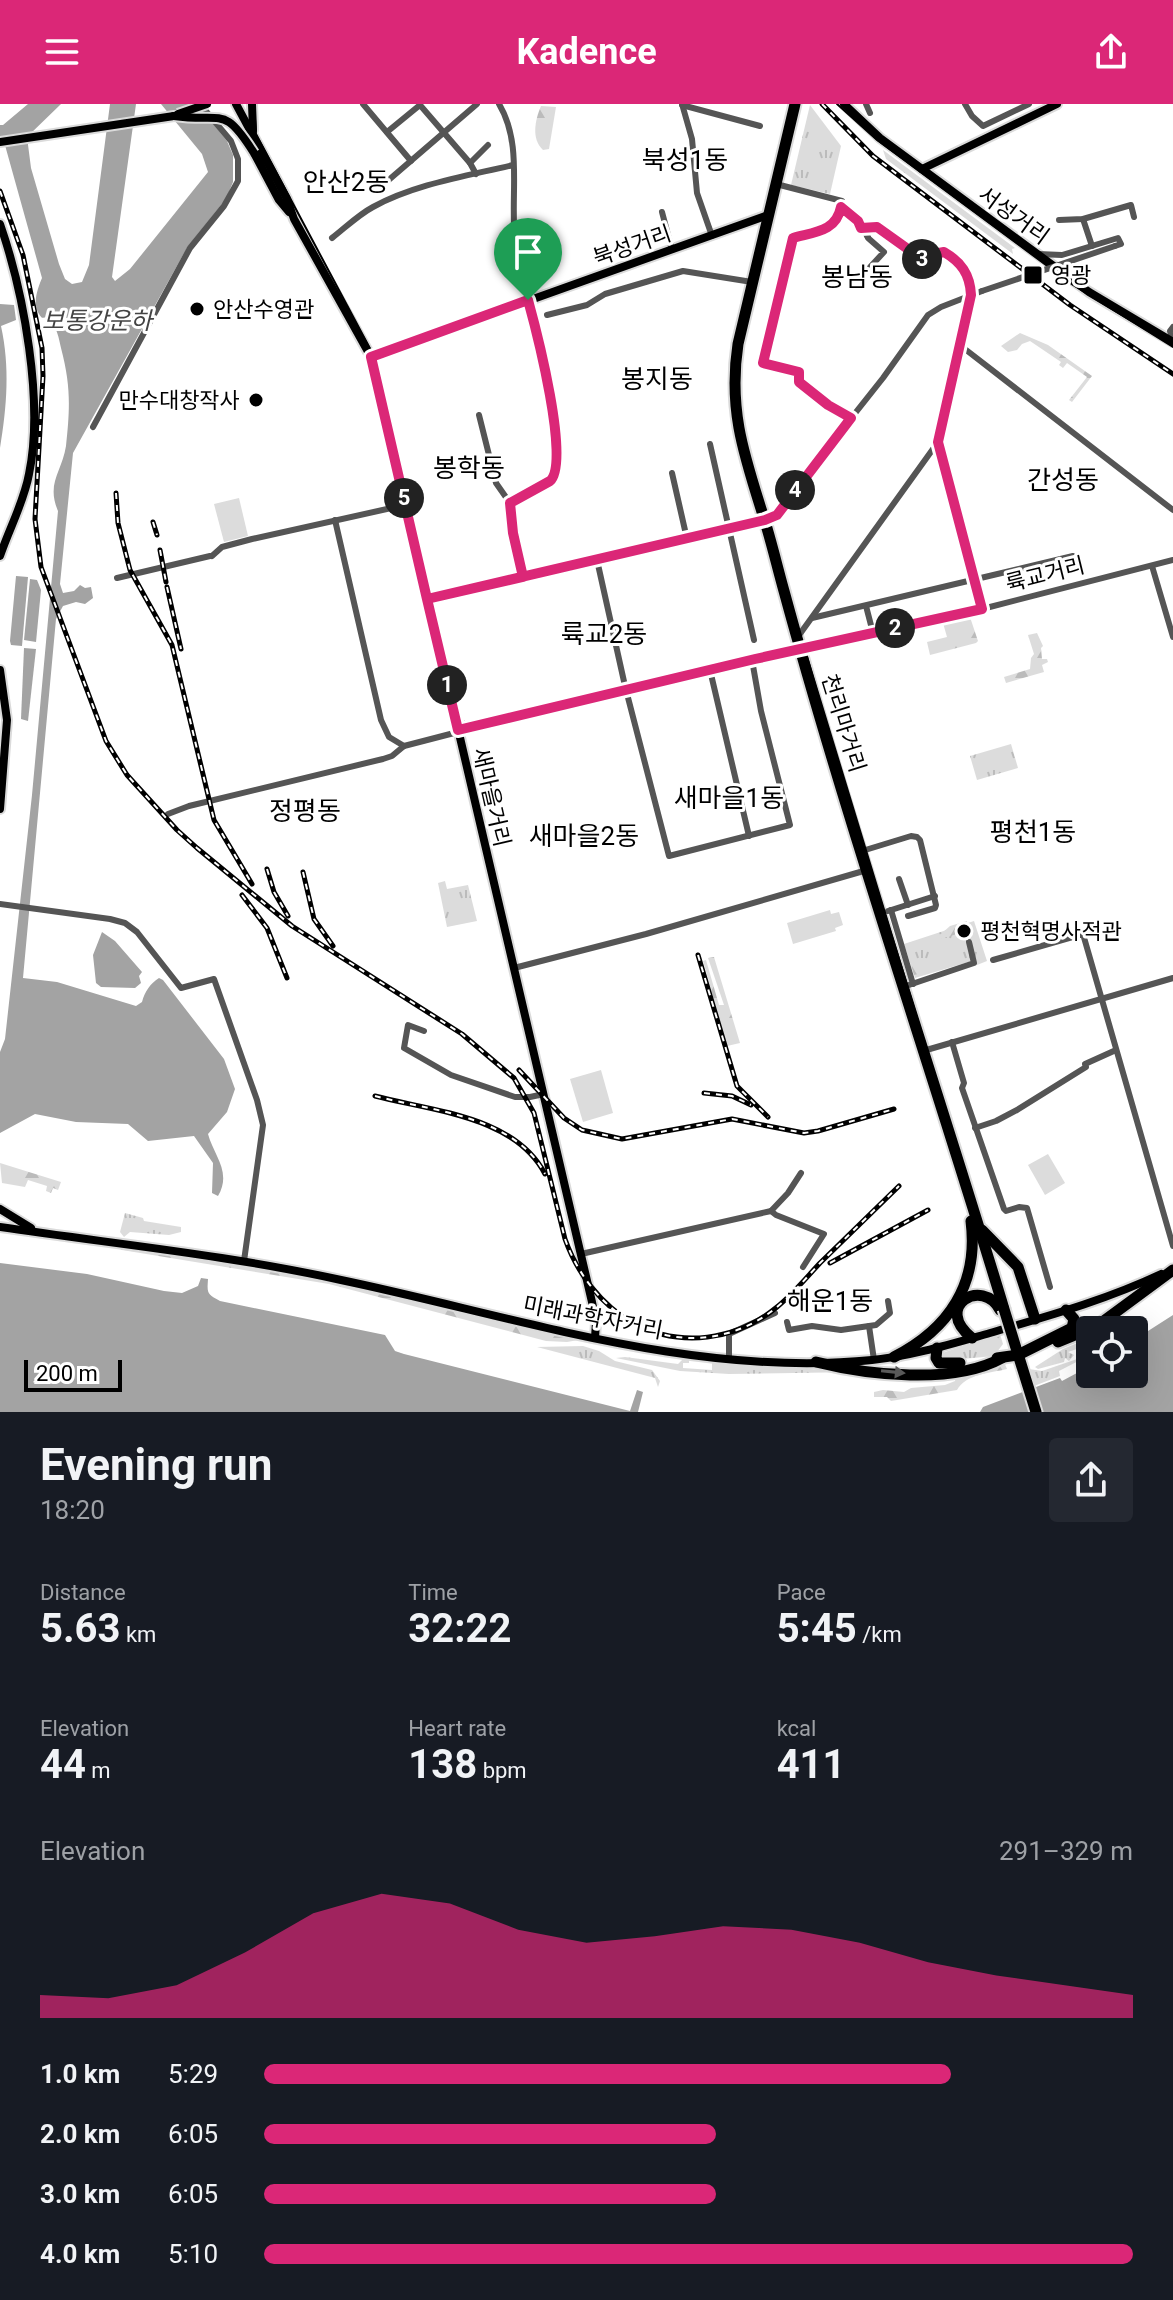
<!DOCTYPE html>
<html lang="en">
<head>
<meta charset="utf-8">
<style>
  :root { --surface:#171b24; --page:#242831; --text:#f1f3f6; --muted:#9ea1a6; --accent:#db2777 }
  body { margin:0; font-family:Roboto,"Noto Sans KR",sans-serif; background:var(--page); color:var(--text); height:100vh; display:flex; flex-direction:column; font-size:30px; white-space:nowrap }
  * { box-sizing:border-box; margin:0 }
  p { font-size:26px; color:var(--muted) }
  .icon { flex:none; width:44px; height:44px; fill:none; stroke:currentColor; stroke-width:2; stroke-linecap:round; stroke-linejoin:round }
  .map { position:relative; height:1308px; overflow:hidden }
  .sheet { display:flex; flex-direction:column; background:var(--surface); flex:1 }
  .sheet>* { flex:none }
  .tools { position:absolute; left:1076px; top:1212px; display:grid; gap:16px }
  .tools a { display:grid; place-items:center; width:72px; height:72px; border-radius:8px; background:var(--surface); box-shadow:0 8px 32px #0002; font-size:40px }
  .scale { position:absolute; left:24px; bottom:20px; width:98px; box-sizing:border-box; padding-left:8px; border:4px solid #000; border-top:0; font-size:22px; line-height:28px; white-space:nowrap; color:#000; -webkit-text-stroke:6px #fff; paint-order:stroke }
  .pin { position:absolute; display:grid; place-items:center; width:68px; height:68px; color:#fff; margin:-82px -34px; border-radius:50% 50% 50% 0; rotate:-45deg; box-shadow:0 0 8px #0007 }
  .pin .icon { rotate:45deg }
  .km { position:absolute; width:40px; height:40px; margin:-20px; border-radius:50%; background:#222; color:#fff; font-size:22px; line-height:40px; text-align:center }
  .round { display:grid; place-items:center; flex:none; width:84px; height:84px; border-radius:8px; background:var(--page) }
  .head { display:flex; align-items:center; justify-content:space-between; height:136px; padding:0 40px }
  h1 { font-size:44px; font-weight:700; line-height:60px }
  .metrics { display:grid; grid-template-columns:repeat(3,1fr); gap:12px; height:136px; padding:8px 40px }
  .metrics div { display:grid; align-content:center }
  .metrics b { font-size:40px; font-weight:700 }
  .metrics small { font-size:22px; font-weight:400 }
  .metrics p { font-size:22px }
  .chart { height:224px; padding:16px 40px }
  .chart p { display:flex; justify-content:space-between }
  .chart svg { width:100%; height:144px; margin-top:8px; fill:var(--accent); opacity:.7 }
  ul { padding:0 40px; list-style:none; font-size:26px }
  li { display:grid; grid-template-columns:128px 96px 1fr; align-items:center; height:60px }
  li i { height:20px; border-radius:10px; background:var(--accent) }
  header { display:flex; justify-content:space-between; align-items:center; height:104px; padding:0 40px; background:var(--accent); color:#fff; font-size:36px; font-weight:700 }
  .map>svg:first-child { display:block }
  .grass { fill:url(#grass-tufts) }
  .forest { fill:url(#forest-firs) }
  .pitch { fill:#dcdcdc }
  .water { fill:#a3a3a3 }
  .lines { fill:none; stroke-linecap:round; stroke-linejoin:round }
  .major-casing { stroke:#dbdbdb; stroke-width:12 }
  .highway-casing { stroke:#dbdbdb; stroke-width:15 }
  .minor { stroke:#555; stroke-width:6 }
  .major { stroke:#000; stroke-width:8 }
  .highway { stroke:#000; stroke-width:11 }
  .tram { stroke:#000; stroke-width:2 }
  .rail-casing { stroke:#000; stroke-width:5 }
  .rail { stroke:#fff; stroke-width:2; stroke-dasharray:6; stroke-linecap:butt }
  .major-bridge-casing { stroke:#dbdbdb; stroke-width:12; stroke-linecap:butt }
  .highway-bridge-casing { stroke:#dbdbdb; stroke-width:15; stroke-linecap:butt }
  .minor-bridge { stroke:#555; stroke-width:6 }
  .major-bridge { stroke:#000; stroke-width:8 }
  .highway-bridge { stroke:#000; stroke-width:11 }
  .oneway { fill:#595959 }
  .route-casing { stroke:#fff; stroke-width:16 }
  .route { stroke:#db2777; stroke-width:10 }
  .poi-dot { fill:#000; stroke:#fff; stroke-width:3 }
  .labels { text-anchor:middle; stroke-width:6; stroke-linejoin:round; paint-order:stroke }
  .street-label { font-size:22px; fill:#000; stroke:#fff }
  .poi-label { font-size:22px; fill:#000; stroke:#fff; text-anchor:start }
  .water-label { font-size:24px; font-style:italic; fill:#444; stroke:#fff }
  .quarter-label { font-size:26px; fill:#000; stroke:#fff }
</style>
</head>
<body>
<header><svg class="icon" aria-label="menu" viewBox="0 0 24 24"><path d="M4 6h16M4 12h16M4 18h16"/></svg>Kadence<svg class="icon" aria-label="share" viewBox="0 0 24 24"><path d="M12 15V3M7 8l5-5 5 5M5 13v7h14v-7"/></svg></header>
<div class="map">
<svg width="1173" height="1308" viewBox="0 0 1173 1308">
  <defs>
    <pattern id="grass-tufts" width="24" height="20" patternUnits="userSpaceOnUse" patternTransform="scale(2)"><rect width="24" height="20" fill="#dcdcdc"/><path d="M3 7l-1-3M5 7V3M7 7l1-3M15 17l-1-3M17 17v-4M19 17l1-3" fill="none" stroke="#bbb"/></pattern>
    <pattern id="forest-firs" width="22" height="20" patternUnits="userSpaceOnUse" patternTransform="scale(2)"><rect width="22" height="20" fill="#dcdcdc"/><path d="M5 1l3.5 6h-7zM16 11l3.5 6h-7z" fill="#bbb"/></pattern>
  </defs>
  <rect width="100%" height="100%" fill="#fff"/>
  <g class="grass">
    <polygon points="810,1 841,42 830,90 791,81"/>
    <polygon points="883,46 1015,144 1012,145 1013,150 886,55"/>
    <polygon points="1011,640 1018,664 977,676 970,652"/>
    <polygon points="445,777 447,785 468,781 477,817 447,823 438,779"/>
    <polygon points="974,817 987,857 977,861 975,856 915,874 904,840"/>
    <polygon points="125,1109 143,1114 144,1117 181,1123 181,1128 169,1131 130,1128 124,1133 120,1128"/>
    <polygon points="1000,1230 1003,1240 994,1252 941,1257 939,1250"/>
    <polygon points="1087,1235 1090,1251 1059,1267 1060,1272 1034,1282 1029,1265 1042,1267 1080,1254 1076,1249 1081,1247 1080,1244 1068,1248 1074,1251 1069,1257 1065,1254 1064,1258 1038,1265 1035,1263 1063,1245"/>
    <polygon points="583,1242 599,1247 615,1257 652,1266 660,1277 658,1283 655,1274 537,1243"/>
    <polygon points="625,1253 678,1260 683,1255 689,1256 689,1259 683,1259 683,1264 712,1266 712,1259 857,1268 729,1270 680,1267 616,1254"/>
  </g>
  <g class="forest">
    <path d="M541,2L556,3L549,45L543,46C531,35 535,16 541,2Z"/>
    <polygon points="1020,229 1048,241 1092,272 1072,298 1069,296 1087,273 1067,259 1063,264 1059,261 1061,258 1030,237 1022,240 1017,246 1008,248 1001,242"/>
    <polygon points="970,513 978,537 976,539 930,551 927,538 947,533 943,519"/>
    <polygon points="1037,529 1043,542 1041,544 1042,555 1047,555 1048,558 1042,561 1044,568 1006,579 1004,573 1030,565 1031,554 1034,550 1028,531"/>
    <polygon points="967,817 967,819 955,823 957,830 914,843 916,857 924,860 954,852 954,850 959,849 960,859 914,871 905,840 941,830 950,822"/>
    <polygon points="714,853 740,939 727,942 703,857 706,856 719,901 724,901 708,854"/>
    <polygon points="0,1059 61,1078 58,1086 53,1084 51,1089 46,1087 47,1082 28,1076 25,1083 2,1079"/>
    <polygon points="116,1142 215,1154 358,1183 584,1235 567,1238 546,1237 329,1180 122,1146"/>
    <path d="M1004,1258L1007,1265C990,1269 966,1270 957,1286L891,1297L887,1293H874V1288L883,1286L904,1288L911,1284L945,1281L955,1277L956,1272Z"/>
  </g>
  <g class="pitch">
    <polygon points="239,394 248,432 224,438 214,400"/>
    <polygon points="830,806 831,810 839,808 843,821 835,824 836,827 793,840 787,819"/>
    <polygon points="601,966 613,1009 583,1018 570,975"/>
    <polygon points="1048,1050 1065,1079 1045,1091 1028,1061"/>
  </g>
  <g class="water">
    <path d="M28,0H61L27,33L31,64L59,160L65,175L72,180L82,178L89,161L110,0H136L112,173L115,177L130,165L208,68L202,50L161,0H197L227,37L233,51V78L226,95L188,142L73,349L60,480L63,489L74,487L80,481L85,484L91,483L93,494L85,500L76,498L63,502L56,515L23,874L57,878L136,902L142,898C145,887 150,880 159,874L163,876L224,955L235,985L227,1008L208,1030C214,1052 232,1068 218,1092L212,1089L213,1059L194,1032L148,1037L128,1020L76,1018L35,1010L0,1029V948L5,935L32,691L58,407C46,379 62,368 66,342C70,304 71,282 61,244C59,235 57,222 49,216C42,210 44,218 39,210C32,199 38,184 42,174L3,34L0,32V21H3Z"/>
    <path d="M0,200L14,201L16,216L1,222C10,263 7,302 0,344Z"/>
    <polygon points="16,472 28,473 22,542 11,541 10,537"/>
    <polygon points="30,475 37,476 41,486 36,538 24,536"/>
    <polygon points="24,544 36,545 28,617 21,615"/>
    <polygon points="102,828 115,837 142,868 139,872 141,879 135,884 101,883 96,879 93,851"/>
    <path d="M0,1159L87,1170L164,1187L182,1189L198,1182L201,1174L208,1175C207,1190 207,1190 220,1197L385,1231L395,1247L404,1250L630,1307L637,1286L643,1288L638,1308H0Z"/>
    <polygon points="1173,1211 1173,1308 980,1308 983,1303 1060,1274 1062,1277 1090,1262 1090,1270 1134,1270 1134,1236"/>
  </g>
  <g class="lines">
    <g class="major-casing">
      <g id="major">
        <polyline points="236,0 287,95 294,115 371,253 592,1198 596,1218 595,1234"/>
        <polyline points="252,0 253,26"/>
        <polyline points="844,0 880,34 1089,188 1173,238"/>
        <polyline points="0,38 174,12"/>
        <polyline points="254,49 279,96 289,108"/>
        <polyline points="922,65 1057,0"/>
        <path d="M0,120C24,189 44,299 29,370C24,398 9,425 0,452"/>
        <polyline points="371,253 768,111"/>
        <polyline points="0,566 7,616 0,705"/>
        <polyline points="458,626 800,545"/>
        <polyline points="0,1105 31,1124"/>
        <path d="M0,1123C114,1140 228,1151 341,1176C514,1212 692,1274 872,1256C912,1252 951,1240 990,1229C1048,1212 1106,1196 1161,1170"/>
      </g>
    </g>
    <g class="highway-casing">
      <g id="highway">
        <path d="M795,0L738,240C728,305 744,351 763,411C771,436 777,462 784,487C850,729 932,966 1004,1205"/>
        <polyline points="982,1126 1018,1163 1035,1215"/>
        <path d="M972,1234C932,1202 983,1173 1000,1206"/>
        <polyline points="1058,1238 1097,1222 1173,1166"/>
        <polyline points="937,1244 936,1254 939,1259 960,1259"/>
        <polyline points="1017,1247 1036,1308"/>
        <path d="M894,1253C949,1225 979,1180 971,1117"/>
        <polyline points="997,1254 1018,1251 1072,1224 1074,1215 1066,1206"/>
        <path d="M816,1258C868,1271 953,1281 1002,1254"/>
      </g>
    </g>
    <g class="minor">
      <polyline points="363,0 411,57"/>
      <path d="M499,0C523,40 510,91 515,136L558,340L554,373L536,387L510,399L513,429L523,473"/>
      <polyline points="682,0 692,35 697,89 712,132"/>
      <polyline points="866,0 870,9"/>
      <polyline points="965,0 972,12 983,22 1029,0"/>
      <polyline points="682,1 760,22"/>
      <polyline points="387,28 420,1 470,59 476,70"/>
      <polyline points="470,59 488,41"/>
      <polyline points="384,80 477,0"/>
      <polyline points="776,80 842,97 841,103 858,117 868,133"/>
      <path d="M841,103C836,128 814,128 793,134L763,259L799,268V278L828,301L851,314"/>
      <polyline points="662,108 672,146"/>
      <polyline points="1083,115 1092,142"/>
      <polyline points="1059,116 1083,115 1131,101 1134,113"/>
      <path d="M332,134C345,124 358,111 373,103C415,80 467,72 513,61"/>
      <polyline points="1038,150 1062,151 1118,134 1121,140 1115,142"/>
      <polyline points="547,211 587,201 605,190 683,167 752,178"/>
      <polyline points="1173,238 1170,227 1173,223"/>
      <polyline points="961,242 1173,406"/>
      <polyline points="479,311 496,379 510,399"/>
      <polyline points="93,323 190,144 224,102 238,77 238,55 231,37 200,0"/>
      <polyline points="938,338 982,505"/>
      <polyline points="710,340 754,536"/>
      <polyline points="672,369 687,435"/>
      <polyline points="335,416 381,616 389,633 404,642"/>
      <polyline points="212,452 222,443 252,435 405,401"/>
      <polyline points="597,456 625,582 669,752 790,721 761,607 752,556"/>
      <polyline points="1152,462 1173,533"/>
      <polyline points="117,474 210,452"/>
      <polyline points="427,495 772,414 883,274 928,211 941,203 982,187"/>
      <polyline points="866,502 873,529"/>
      <polyline points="812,514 1073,452"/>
      <path d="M797,534L938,338L971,191C970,171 961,154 941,148L935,156L926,158L877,123L870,124L866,130L868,134L884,148L860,174"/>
      <polyline points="800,545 982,505 1173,456"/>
      <polyline points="710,566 749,732"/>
      <polyline points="168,710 189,702 383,655 392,652 404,642 458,628"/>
      <polyline points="862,747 911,732 917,733 920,736 936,801 935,804 908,812"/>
      <polyline points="899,775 908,801"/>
      <polyline points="0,800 110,815 125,819 137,828 181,884 214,875 257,996 263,1021 244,1157"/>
      <polyline points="891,806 913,880"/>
      <polyline points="888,807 935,792"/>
      <polyline points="993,856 1083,830 1173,1142"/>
      <polyline points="514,864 646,830 867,766"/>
      <polyline points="903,883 974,859 969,838"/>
      <polyline points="424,927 408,921 404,944 451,971 515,993 530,993 544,990"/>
      <polyline points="952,938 964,979 962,984 1004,1105 1006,1107 1019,1103 1027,1104 1050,1183"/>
      <polyline points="923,947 1173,874"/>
      <polyline points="975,1024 996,1017 1017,1006 1086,963 1085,960 1116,946"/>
      <polyline points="771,1107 776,1111 824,1130 803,1163"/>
      <polyline points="581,1150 771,1107 788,1089 801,1069"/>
      <polyline points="787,1218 789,1226 812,1222 841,1226 876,1221 890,1209 888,1197"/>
      <polyline points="869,1222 874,1256"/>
      <polyline points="729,1254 729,1230 775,1209"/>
    </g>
    <use href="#major" class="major"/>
    <use href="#highway" class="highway"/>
    <g class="tram">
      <polyline points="234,0 251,33"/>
      <polyline points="254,0 256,30 374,252 460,616 468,619 789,542 800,541 805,546 1037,1308"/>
      <polyline points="837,0 877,36 1073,181 1173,243"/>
    </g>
    <g class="rail-casing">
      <g id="rail">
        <polyline points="822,0 873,52 1070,201 1173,270"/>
        <path d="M0,87L23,151L42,244L43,272L35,415L41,463L106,637L127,671L177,726L197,744L292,822L462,930L514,974L534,1009L565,1135C577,1169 601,1201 633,1219C680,1244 736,1237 777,1203C793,1190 806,1174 820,1159C847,1133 873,1107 899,1082"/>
        <polyline points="116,389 118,419 130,466 172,541 214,716 252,780"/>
        <polyline points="153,418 157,431"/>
        <polyline points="160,446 166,478"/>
        <polyline points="167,483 181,545"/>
        <polyline points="267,765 274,788 288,812"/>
        <polyline points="303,768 314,815 333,842"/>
        <polyline points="242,791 267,824 287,874"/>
        <polyline points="698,851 737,982 768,1013"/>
        <polyline points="519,966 564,1014 582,1026 622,1035 732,1015 804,1029 818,1027 894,1005"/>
        <polyline points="704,989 732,992 751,1001"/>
        <path d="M375,992C432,1007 515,1012 545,1070"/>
        <polyline points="830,1159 928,1106"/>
      </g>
    </g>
    <use href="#rail" class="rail"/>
    <g class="major-bridge-casing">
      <g id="major-bridge">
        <polyline points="178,10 207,0"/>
        <path d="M174,12C224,19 223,0 254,49"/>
      </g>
    </g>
    <g class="highway-bridge-casing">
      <polyline id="highway-bridge" points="1004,1205 1016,1244"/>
    </g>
    <polyline class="minor-bridge" points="982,187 1115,142"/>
    <use href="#major-bridge" class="major-bridge"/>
    <use href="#highway-bridge" class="highway-bridge"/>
  </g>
  <defs><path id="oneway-solid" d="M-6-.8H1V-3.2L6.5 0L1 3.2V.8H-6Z" transform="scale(2)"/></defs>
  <use class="oneway" href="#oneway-solid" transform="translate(893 1268) rotate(6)"/>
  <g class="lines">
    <g class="route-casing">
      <path id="route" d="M528,196C536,225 571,359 550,377L510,399L513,429L523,473L427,495L458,626L755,555L982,505L938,338L971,191C970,170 961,158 944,148L939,149L935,156L926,158L877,123L861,124L858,117L841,103C836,128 814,128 793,134L763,259L799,268V278L828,301L851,314L777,411L765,416L427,495L371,253L528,196"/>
    </g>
    <use href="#route" class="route"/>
  </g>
  <g class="poi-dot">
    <rect x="1023" y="161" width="20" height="20" rx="4"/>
    <circle cx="197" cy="205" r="8"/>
    <circle cx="256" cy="296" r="8"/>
    <circle cx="964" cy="827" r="8"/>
  </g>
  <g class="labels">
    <g class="street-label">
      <text transform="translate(1014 111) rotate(36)" y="8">서성거리</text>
      <text transform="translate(632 141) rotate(-19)" y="8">북성거리</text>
      <text transform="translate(1045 470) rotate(-14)" y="8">륙교거리</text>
      <text transform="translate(844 619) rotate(73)" y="8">천리마거리</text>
      <text transform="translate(492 693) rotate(77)" y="8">새마을거리</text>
      <text transform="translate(593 1213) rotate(11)" y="8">미래과학자거리</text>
    </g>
    <g class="poi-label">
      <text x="1051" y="179">영광</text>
      <text x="213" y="213">안산수영관</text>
      <text x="240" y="304" text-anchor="end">만수대창작사</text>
      <text x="980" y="835">평천혁명사적관</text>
    </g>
    <g class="water-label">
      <text x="97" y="225">보통강운하</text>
    </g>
    <g class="quarter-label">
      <text x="685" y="65">북성1동</text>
      <text x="346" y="87">안산2동</text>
      <text x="857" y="182">봉남동</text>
      <text x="657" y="284">봉지동</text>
      <text x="469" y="373">봉학동</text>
      <text x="1063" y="385">간성동</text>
      <text x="604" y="539">륙교2동</text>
      <text x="729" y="703">새마을1동</text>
      <text x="305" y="716">정평동</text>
      <text x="1033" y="737">평천1동</text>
      <text x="584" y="741">새마을2동</text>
      <text x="830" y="1206">해운1동</text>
    </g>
  </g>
</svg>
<div class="tools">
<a><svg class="icon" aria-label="locate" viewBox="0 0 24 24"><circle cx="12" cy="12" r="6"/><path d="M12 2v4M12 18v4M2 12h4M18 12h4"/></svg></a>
</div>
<div class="scale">200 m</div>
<div class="pin" style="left:528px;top:196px;background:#1e9e55"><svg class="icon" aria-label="arrive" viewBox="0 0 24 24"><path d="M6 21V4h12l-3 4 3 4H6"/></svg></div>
<b class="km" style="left:447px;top:581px">1</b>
<b class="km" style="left:895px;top:524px">2</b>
<b class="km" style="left:922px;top:155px">3</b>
<b class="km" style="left:795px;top:386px">4</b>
<b class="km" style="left:404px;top:394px">5</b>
</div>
<section class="sheet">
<div class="head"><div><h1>Evening run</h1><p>18:20</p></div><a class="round"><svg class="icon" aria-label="share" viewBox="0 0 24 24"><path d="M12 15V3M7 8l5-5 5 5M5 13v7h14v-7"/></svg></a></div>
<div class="metrics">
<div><p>Distance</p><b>5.63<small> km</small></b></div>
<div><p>Time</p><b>32:22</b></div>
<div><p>Pace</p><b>5:45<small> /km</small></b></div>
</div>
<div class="metrics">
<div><p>Elevation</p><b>44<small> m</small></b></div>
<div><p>Heart rate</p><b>138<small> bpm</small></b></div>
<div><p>kcal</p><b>411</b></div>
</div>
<div class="chart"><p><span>Elevation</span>291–329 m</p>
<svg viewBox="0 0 160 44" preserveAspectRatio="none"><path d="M0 44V37L10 38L20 34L30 24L40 12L50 6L60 9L70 17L80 21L90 19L100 16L110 17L120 21L130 27L140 31L150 34L160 37V44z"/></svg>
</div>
<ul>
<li><b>1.0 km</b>5:29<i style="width:79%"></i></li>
<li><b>2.0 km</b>6:05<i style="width:52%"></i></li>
<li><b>3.0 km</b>6:05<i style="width:52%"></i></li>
<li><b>4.0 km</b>5:10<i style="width:100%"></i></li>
</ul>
</section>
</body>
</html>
